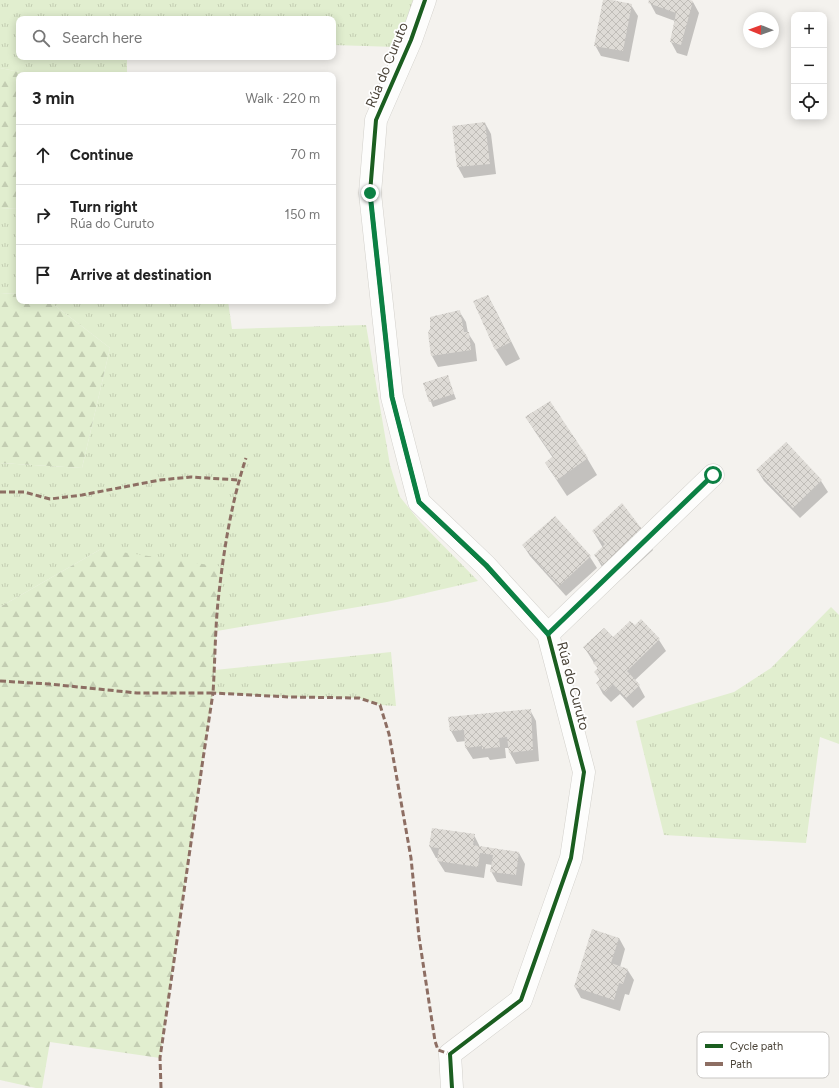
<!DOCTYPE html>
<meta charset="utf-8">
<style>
:root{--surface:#fff;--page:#f2f2f2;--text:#222;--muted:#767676;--line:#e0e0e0}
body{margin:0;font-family:Figtree,sans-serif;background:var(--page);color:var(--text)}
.controls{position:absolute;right:12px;top:12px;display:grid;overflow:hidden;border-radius:8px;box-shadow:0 2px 10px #0003}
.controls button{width:36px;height:36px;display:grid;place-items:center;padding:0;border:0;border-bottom:1px solid var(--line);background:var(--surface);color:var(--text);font:20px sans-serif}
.compass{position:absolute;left:743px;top:12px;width:36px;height:36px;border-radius:50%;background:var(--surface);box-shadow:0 2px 10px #0003;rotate:271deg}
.stop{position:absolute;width:12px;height:12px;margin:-9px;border:3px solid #0b8043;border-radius:50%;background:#fff}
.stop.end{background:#0b8043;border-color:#fff;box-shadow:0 1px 4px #0008}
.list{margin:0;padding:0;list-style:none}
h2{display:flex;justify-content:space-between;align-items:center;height:52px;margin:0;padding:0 16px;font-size:17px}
h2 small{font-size:13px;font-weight:400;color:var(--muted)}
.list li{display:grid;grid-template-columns:26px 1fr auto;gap:12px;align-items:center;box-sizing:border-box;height:60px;padding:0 16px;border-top:1px solid var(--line)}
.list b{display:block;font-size:15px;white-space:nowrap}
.list p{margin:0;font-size:13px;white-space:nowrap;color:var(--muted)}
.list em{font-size:13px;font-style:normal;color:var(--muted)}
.icon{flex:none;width:22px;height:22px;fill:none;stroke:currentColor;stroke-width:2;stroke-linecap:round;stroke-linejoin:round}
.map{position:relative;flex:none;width:839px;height:1088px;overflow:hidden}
.search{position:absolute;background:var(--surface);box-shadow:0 2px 10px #0003;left:16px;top:16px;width:320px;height:44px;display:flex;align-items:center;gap:10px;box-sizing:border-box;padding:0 14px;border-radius:8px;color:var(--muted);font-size:15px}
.panel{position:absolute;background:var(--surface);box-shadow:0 2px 10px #0003;left:16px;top:72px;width:320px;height:232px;border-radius:8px}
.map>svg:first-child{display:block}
</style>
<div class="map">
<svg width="839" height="1088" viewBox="0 0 839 1088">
<defs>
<pattern id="grass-tufts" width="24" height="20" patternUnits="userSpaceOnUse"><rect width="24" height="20" fill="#e1eecf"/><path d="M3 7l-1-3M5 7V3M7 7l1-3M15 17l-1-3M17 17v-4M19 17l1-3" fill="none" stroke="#c3cdb2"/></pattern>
<pattern id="forest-firs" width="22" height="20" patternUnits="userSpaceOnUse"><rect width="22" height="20" fill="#e1eecf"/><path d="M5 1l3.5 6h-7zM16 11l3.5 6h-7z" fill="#c3cdb2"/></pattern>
<pattern id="building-cross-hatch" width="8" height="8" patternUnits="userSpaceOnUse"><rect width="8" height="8" fill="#dedbd6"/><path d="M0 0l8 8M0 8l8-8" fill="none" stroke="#c0bdb8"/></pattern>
</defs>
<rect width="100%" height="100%" fill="#f4f2ee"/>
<!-- grass -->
<g fill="url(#grass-tufts)">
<polygon points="0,0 414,0 396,47 333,45 333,19 19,19 19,57 127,57 127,75 35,75 0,68"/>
<polygon points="19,208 19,294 0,293 0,209"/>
<polygon points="49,301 228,301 232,329 366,325 390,465 400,497 421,523 478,581 387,602 217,631 218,602 101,549 0,607 0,463 82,468 110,348"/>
<polygon points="831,607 839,615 839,744 820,737 806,843 664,835 636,721 734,692 771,668"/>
<polygon points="391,652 396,706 380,705 359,698 290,697 213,693 215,670"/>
</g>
<!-- forest -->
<g fill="url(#forest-firs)">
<polygon points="0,68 35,75 19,75 19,208 0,209"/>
<polygon points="0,293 19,294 19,301 49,301 110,348 82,468 0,463"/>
<polygon points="101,549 223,567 218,602 213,693 203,759 160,1058 50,1042 42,1088 36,1088 0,1080 0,607"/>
</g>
<!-- shadow -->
<g fill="#0003">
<polygon points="604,0 631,5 638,16 629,62 601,56 595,45"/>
<polygon points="650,0 687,0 693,2 699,13 687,56 677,53 671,42 675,21 656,14 650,3"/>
<polygon points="485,123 491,134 496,174 464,178 458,167 453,127"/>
<polygon points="488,296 497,313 520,359 506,366 496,350 475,302"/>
<polygon points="459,311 466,322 468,333 475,344 477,361 438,367 432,356"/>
<polygon points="447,376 456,399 433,407 424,384"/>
<polygon points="550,402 587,458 597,475 567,496 546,464 553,458 536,433 526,417"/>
<polygon points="786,444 821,481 828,492 800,518 764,481 757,470"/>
<polygon points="555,517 590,557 597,568 566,596 530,556 523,545"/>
<polygon points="593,531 644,533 653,550 616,584 605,572 595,555 603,548"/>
<polygon points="641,620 659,640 666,651 634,681 639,686 645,697 633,708 620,694 611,702 603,694 597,683 600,680 595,672 598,669 584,647 613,639 635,627"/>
<polygon points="530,710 536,721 539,761 516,764 510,753 509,748 505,748 506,758 490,760 488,757 473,759 466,748 466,741 457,742 451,731"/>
<polygon points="474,835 480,847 519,853 525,864 522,886 497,882 491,871 492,865 486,864 484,878 445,872 438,861 439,858 436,858 430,847"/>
<polygon points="619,938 625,949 620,967 627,969 634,980 629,995 625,994 620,1011 581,998 575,987"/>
</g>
<!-- building -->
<g fill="url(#building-cross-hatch)">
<polygon points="603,0 612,0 632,4 623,51 594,46"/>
<polygon points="649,0 690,0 693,1 681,45 670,42 676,13 648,3"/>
<polygon points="485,122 490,164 457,167 452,126"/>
<polygon points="488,295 511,342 495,350 473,301"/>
<polygon points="460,310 464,332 469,332 471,350 431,356 428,333 430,329 430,317"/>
<polygon points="448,375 454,394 429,402 423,383"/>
<polygon points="550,401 588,458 557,480 545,463 553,456 525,417"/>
<polygon points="786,442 822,480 793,508 756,470"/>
<polygon points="622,503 645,533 606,568 594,555 605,544 592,531"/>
<polygon points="555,516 591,556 559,586 522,545"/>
<polygon points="641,619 660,639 627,671 640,685 626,698 613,684 605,692 596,683 600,679 594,672 598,668 593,663 596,661 583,647 604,628 613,637 630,621 635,625"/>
<polygon points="531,709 533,750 509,753 507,737 499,738 500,747 482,749 482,746 465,748 464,730 450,731 448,717"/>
<polygon points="432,828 475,834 473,845 519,852 516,875 490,872 493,855 480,853 478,867 437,861 439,848 429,847"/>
<polygon points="592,929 619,938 611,963 628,969 623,984 619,983 614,1000 574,987"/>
</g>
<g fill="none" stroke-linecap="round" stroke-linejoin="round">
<defs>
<g id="minor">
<polyline points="425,0 411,40 376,120 370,193 392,397 419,502 485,565 548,634 584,772 571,858 521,1000 450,1054 452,1088"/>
<polyline points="548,634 713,475"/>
</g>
</defs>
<!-- minor casing -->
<use href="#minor" stroke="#d2d0cb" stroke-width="23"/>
<!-- minor -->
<use href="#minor" stroke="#fdfdfc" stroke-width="22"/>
<!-- quiet -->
<g stroke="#8d6e63" stroke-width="3" stroke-dasharray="6 3" stroke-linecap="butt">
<polyline points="0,492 24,492 50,499 82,495 160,480 191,477 239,480"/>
<path d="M 0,681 L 49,684 L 137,693 L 213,693 C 215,663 215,632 218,602 C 223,554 231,503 246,458"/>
<polyline points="161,1088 160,1058 203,759 213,693 290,697 359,698 380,705 389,734 411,858 419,937 435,1041 438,1050 450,1054"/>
</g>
<defs>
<polyline id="cycleway" points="425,0 411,40 376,120 370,193 392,397 419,502 485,565 548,634 584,772 571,858 521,1000 450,1054 452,1088"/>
</defs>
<!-- cycleway casing -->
<use href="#cycleway" stroke="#fff" stroke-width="6"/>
<!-- cycleway -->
<use href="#cycleway" stroke="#1b5e20" stroke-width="4"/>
</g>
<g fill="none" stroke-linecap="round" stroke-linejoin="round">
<!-- route -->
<polyline stroke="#0b8043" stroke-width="5" points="370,193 392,397 419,502 486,565 548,634 713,475"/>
</g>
<g text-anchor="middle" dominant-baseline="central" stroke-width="3.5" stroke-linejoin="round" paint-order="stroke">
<!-- street labels -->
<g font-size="14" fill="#4b4439" stroke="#fff">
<text transform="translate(387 65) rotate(-68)">Rúa do Curuto</text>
<text transform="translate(573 686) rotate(75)">Rúa do Curuto</text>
</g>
</g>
<!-- legend -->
<rect x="697" y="1032" width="132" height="46" rx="6" fill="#fff" stroke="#c9c7c4" stroke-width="1"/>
<rect x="705" y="1044" width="18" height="4" fill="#1b5e20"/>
<rect x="705" y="1062" width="18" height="4" fill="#8d6e63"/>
<g font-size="11" fill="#4b4439">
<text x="730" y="1050">Cycle path</text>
<text x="730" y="1068">Path</text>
</g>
</svg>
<div class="controls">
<button>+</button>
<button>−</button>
<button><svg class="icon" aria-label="locate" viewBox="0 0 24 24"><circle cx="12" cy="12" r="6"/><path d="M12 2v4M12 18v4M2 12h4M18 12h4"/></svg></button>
</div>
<svg class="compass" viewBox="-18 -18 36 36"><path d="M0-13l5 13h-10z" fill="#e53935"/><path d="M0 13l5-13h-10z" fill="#767676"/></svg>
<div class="stop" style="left:713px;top:475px"></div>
<div class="stop end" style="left:370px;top:193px"></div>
<div class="search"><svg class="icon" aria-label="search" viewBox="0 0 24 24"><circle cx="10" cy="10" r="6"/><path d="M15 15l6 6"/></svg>Search here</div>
<section class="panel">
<h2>3 min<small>Walk · 220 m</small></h2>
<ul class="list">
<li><svg class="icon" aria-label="ahead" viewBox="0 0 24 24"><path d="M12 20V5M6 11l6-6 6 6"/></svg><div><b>Continue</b></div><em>70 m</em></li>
<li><svg class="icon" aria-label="right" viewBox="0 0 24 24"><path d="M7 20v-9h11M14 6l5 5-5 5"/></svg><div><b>Turn right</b><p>Rúa do Curuto</p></div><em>150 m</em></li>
<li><svg class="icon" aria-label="arrive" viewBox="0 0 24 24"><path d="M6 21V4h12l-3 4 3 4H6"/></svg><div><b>Arrive at destination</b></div></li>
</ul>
</section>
</div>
